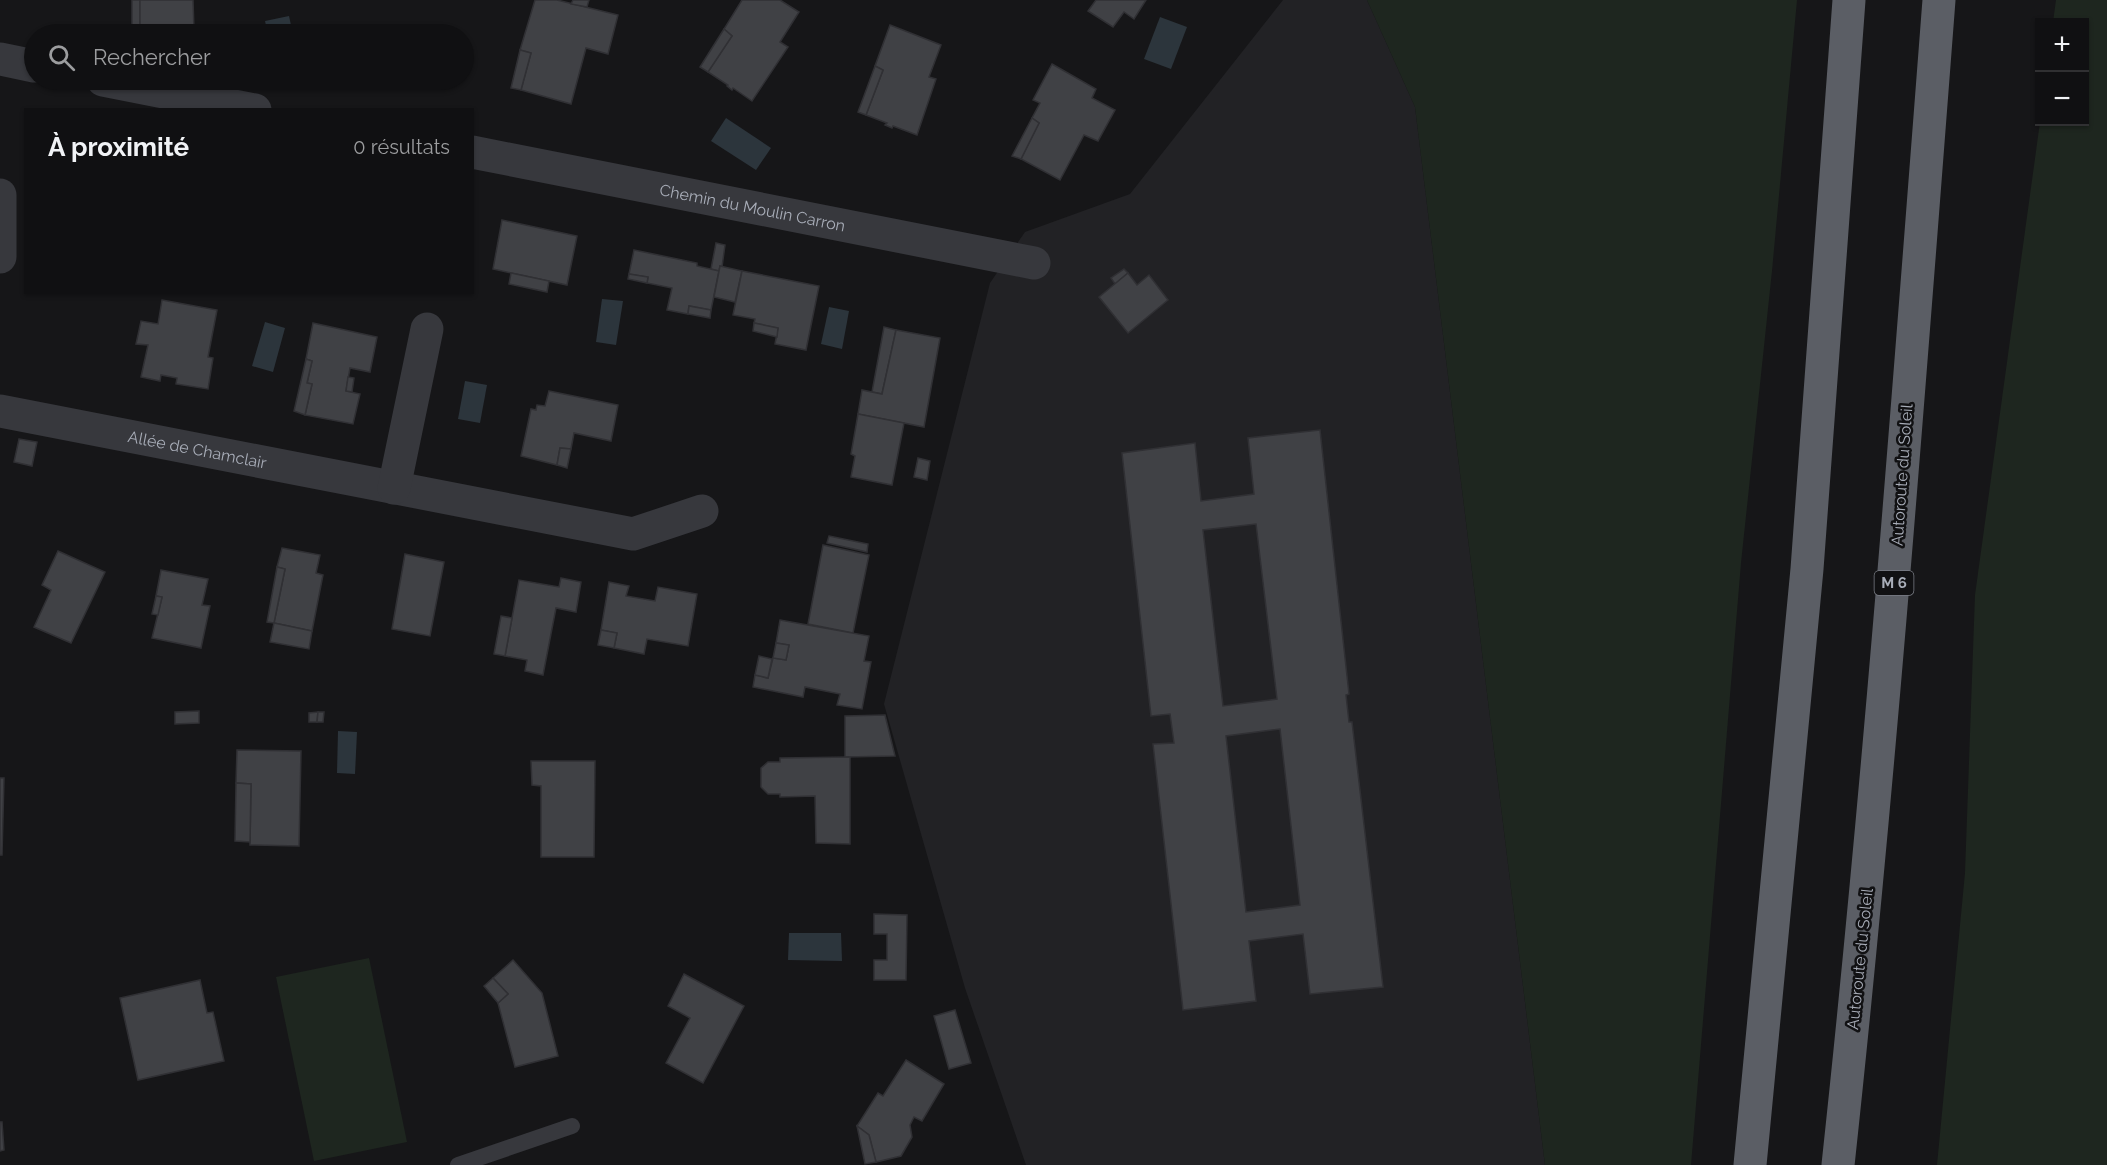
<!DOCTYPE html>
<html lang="fr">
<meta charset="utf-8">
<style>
:root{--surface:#101012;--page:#1e1e20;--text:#f1f3f6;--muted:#9c9d9f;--line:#303032}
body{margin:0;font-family:Raleway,sans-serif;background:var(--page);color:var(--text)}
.controls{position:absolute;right:18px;top:18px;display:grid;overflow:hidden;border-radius:0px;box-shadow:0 2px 4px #0004}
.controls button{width:54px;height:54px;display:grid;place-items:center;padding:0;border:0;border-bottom:2px solid var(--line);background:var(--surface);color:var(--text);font:30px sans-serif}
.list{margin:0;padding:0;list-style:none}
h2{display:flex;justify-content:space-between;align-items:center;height:78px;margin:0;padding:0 24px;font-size:26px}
h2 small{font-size:20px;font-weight:400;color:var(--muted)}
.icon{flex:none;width:33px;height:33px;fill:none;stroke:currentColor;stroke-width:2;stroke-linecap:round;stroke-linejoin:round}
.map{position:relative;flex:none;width:2107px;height:1165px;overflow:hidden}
.search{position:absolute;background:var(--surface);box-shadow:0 2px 4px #0004;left:24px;top:24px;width:450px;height:66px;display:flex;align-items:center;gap:15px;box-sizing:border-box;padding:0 21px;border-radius:33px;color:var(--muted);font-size:22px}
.panel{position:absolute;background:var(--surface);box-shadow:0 2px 4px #0004;left:24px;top:108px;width:450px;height:186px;border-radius:0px}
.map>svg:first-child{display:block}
</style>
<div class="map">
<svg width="2107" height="1165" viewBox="0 0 2107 1165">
<rect width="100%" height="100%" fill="#161618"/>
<!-- built -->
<polygon fill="#222225" points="1283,0 1367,0 1415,107 1545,1165 1026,1165 965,988 884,704 990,283 1025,232 1130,194"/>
<!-- green -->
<g fill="#1e261f">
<polygon points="1367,0 1797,0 1772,271 1741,563 1691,1165 1545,1165 1415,107"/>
<polygon points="2056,0 2107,0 2107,1165 1937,1165 1965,873 1975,595 2040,122 2084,122 2084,22 2053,22"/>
<polygon points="369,958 407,1142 314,1161 276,977"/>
</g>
<!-- water -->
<g fill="#2c353c">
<polygon points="289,16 293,34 268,34 265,21"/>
<polygon points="1160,17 1187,27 1171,69 1144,59"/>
<polygon points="726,118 771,148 756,170 711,141"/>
<polygon points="602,299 623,301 616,345 596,342"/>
<polygon points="829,307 849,311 842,349 821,344"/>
<polygon points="265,322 285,328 273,372 252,366"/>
<polygon points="465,381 487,385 480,423 458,419"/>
<polygon points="338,731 357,732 355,774 337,773"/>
<polygon points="789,933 841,933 842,961 788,960"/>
</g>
<!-- building -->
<g fill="#404145" stroke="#303034" stroke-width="1.5" fill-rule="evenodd">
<polygon points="132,0 140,0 140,31 132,30"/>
<polygon points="140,0 193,0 194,30 140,31"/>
<polygon points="535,0 557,0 618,15 608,54 586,48 571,104 521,90 531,53 520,50"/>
<polygon points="573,0 589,0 587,7 571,4"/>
<polygon points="742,0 780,0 799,12 780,42 788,47 752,101 733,88 732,90 727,86 728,85 708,72 732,36 724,29"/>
<polygon points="1096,0 1146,0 1134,19 1124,12 1113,27 1088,11"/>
<polygon points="890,25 941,45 929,77 936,79 917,135 893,126 892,128 885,125 887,123 866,115 883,70 875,66"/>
<polygon points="724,29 732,36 708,72 700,67"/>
<polygon points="520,50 531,53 521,90 511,88"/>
<polygon points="1052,64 1096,89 1092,98 1115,110 1098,141 1084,135 1060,180 1021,159 1039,123 1032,118 1040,103 1033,100"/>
<polygon points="875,66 883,70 866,115 858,112"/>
<polygon points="268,80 277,80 279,86 270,88"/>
<polygon points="1032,118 1039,123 1021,159 1012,156"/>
<polygon points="502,220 577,236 567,285 493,269"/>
<polygon points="716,243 725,245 722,267 720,266 719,271 711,269"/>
<polygon points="634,250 697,263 697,266 719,271 711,310 689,306 688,314 667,310 672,288 647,283 648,277 629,274"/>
<polygon points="720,266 742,271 735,302 714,297"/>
<polygon points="1124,269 1128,273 1115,284 1111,278"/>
<polygon points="742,271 819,286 806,350 775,344 778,328 754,323 755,319 733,315"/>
<polygon points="511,273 549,281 547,292 509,284"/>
<polygon points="1128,273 1137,285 1149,275 1168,300 1128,333 1099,297"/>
<polygon points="629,274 648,277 647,283 628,279"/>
<polygon points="162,300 217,310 208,357 213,358 208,389 176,384 177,378 161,375 160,381 141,377 148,345 136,344 141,321 158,324"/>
<polygon points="689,306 711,310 710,318 688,314"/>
<polygon points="313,323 377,337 370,372 350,368 346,391 360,394 353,424 305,415 312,384 307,383 312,361 306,359"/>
<polygon points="754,323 778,328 777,337 753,331"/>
<polygon points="884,327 896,330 882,394 872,392"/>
<polygon points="896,330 940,338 924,427 858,414 862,390 882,394"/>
<polygon points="306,359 312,361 307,383 312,384 305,415 294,411"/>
<polygon points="348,377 354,378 352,392 346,391"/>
<polygon points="549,391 618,405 611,441 574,433 571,449 560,448 557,465 521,456 531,409 536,410 537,405 545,406"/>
<polygon points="858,414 904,423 892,485 851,477 855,456 851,454"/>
<path d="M 1320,430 L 1349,694 L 1346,695 L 1349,722 L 1352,722 L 1383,987 L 1310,994 L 1303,934 L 1249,941 L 1256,1001 L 1183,1010 L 1153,744 L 1174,743 L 1170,714 L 1151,716 L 1122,453 L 1195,443 L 1201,501 L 1254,494 L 1248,438 ZM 1256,524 L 1277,699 L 1223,706 L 1203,530 ZM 1280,729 L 1300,905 L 1246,912 L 1226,736 Z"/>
<polygon points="19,439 37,442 32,466 14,462"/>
<polygon points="560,448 571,449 567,468 557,465"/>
<polygon points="918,458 930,461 927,480 914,477"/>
<polygon points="829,536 868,544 867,552 827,543"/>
<polygon points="823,545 869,555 853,633 808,624"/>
<polygon points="282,548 320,555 316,573 323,575 312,631 274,623 285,569 277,567"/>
<polygon points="58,551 105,572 71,643 34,627 51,590 42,585"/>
<polygon points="405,554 444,562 430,636 392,629"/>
<polygon points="277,567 285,569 274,623 267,622"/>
<polygon points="161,570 208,579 202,605 210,606 201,648 152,638 162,597 156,596"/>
<polygon points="561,578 581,582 576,612 556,608 543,675 525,671 527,660 505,656 519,580 559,587"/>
<polygon points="609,582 629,586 626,596 655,601 658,587 697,594 688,646 647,639 644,654 614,648 617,633 601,630"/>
<polygon points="156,596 162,597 158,615 152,614"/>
<polygon points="501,616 512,618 505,656 494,654"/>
<polygon points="780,620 869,636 864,661 871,662 862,709 837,705 840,694 805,687 803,697 753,687 755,675 768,678 773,658 786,660 789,645 776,643"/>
<polygon points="274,623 312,631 309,649 270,642"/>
<polygon points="601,630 617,633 614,648 598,645"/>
<polygon points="776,643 789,645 786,660 773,658"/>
<polygon points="759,656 772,659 768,678 755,675"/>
<polygon points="199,711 199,723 175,724 175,712"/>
<polygon points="318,712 317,722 309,722 309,713"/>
<polygon points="318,712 324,712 323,722 317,722"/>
<polygon points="885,715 895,756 845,757 845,716"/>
<polygon points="237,750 301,751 299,846 250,845 251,784 236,783"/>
<polygon points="850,757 850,844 816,843 815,796 780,797 780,794 768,794 761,787 761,768 768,762 780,762 780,758"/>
<polygon points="531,761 595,761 594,857 541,857 541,786 532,785"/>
<polygon points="0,778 4,778 2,855 0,855"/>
<polygon points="236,783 251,784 250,842 235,841"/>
<polygon points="874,914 907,915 906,980 874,980 874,960 887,960 887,934 874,934"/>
<polygon points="513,960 542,993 558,1056 515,1067 498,1003 508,994 493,978"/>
<polygon points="684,974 744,1006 703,1083 666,1063 690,1018 668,1006"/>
<polygon points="493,978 508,994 498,1003 484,986"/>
<polygon points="200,980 207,1013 213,1012 224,1061 138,1080 120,998"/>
<polygon points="955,1010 971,1063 949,1069 934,1016"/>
<polygon points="906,1060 944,1084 922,1121 914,1117 910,1125 912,1137 901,1156 876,1162 869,1135 857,1126 878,1093 883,1096"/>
<polygon points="0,1122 2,1122 4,1150 0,1151"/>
<polygon points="857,1126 869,1135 876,1162 865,1164"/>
</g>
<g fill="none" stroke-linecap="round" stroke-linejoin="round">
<!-- service -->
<polyline stroke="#37383d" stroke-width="16" points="458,1165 572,1126"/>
<!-- minor -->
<g stroke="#37383d" stroke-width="33">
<polyline points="0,59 34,66"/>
<polyline points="103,80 255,110"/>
<path id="s1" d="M 472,152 L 1034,263"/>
<path id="s2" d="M 0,411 L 633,534 L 702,511"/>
<polyline points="394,488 427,329"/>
</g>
<!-- tertiary -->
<polyline stroke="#37383d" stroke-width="33" points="0,195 0,257"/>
<!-- trunk -->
<g stroke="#5b5e65" stroke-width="33">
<polyline points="1750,1165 1807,569 1849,0"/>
<path d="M 1838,1165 C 1880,777 1909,389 1939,0"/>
</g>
</g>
<g text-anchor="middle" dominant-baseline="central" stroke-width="5" stroke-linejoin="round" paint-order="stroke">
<!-- shield labels -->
<rect fill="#111113" stroke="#7b7e86" stroke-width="1.5" x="1874.5" y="571" width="39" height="24" rx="4.5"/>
<g font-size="15" font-weight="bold" fill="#a8adb8">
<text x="1894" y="583">M 6</text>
</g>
<!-- street labels -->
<g font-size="16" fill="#a8adb8" stroke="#111113">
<text stroke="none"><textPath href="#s1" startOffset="286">Chemin du Moulin Carron</textPath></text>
<text stroke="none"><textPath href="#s2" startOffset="201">Allée de Chamclair</textPath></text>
<text transform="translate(1902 475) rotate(-86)">Autoroute du Soleil</text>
<text transform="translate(1860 959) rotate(-84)">Autoroute du Soleil</text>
</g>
</g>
</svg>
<div class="controls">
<button>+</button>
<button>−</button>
</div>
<div class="search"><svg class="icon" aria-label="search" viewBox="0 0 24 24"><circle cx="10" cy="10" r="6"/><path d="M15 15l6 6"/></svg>Rechercher</div>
<section class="panel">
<h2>À proximité<small>0 résultats</small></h2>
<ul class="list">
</ul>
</section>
</div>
